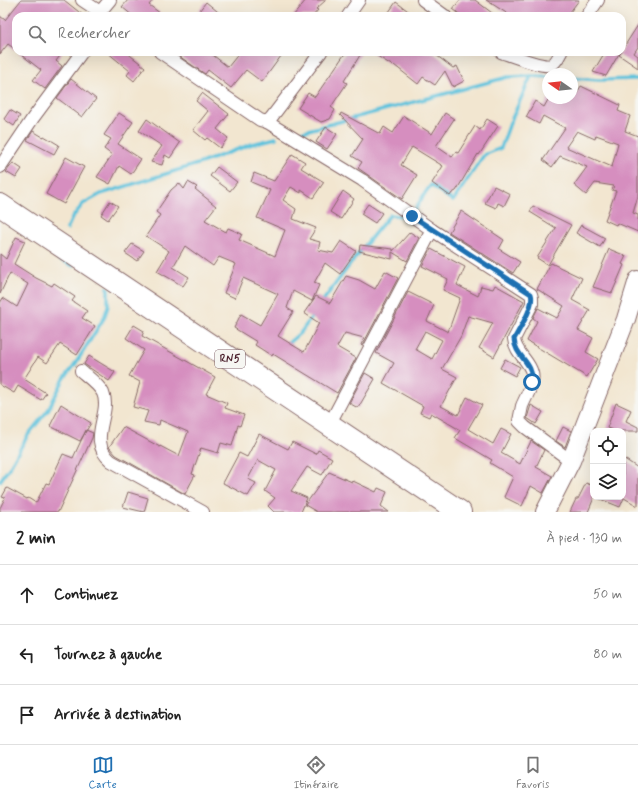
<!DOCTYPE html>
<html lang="fr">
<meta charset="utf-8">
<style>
:root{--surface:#fff;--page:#f6f6f6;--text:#222;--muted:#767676;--line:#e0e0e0;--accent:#1f6fb2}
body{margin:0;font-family:Mynerve,sans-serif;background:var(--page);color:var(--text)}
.controls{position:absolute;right:12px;bottom:12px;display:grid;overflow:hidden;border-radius:8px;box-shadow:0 4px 16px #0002}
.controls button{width:36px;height:36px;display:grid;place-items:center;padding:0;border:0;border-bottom:1px solid var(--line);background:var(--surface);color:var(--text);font:20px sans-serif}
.compass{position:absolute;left:542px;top:68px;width:36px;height:36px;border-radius:50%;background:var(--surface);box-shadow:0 4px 16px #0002;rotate:284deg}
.stop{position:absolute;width:12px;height:12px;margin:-9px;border:3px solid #1f6fb2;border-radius:50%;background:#fff}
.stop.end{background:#1f6fb2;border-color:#fff;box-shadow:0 1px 4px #0008}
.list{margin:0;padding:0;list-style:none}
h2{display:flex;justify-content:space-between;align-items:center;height:52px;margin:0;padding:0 16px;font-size:17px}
h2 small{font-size:13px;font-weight:400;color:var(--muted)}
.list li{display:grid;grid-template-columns:26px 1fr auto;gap:12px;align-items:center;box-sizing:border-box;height:60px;padding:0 16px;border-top:1px solid var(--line)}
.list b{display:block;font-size:15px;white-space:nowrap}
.list em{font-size:13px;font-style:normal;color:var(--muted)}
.icon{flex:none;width:22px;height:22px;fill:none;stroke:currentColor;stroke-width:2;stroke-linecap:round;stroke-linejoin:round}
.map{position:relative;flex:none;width:638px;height:512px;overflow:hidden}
.search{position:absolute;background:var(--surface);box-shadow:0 4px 16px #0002;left:12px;right:12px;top:12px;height:44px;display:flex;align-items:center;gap:10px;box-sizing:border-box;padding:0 14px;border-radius:12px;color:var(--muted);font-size:15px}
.sheet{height:232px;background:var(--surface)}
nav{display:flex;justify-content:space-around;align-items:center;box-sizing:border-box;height:56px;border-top:1px solid var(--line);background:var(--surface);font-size:11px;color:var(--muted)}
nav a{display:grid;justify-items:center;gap:2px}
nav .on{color:var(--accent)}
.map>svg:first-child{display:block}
</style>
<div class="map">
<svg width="638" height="512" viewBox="0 0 638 512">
<rect width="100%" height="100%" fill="#f6f6f2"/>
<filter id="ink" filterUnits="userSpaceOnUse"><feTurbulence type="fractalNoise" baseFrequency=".025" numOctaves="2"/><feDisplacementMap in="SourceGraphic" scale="8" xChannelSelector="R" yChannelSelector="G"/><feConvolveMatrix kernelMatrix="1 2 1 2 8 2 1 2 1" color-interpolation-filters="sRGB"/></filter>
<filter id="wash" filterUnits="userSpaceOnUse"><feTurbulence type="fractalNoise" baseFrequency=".012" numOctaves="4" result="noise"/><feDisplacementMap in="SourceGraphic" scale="16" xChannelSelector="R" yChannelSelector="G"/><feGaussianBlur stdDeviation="0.9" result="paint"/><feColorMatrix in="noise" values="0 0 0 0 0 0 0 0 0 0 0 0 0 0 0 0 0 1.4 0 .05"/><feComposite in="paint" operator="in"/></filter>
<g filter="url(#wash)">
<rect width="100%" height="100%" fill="#f2e6d0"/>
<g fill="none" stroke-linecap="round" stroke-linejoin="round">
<!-- stream -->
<g stroke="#5fc3dd" stroke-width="3.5">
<polyline points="572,78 599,80 638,79"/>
<polyline points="293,134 508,77 531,76 548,77"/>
<polyline points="413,213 425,193 431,185 453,201 484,155 501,148 510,123 531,76"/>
<polyline points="67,229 72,218 83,204 101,194 201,163 252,144 276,138"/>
<polyline points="56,254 59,259 73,266"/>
<path d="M 322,302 C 344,272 366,243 390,215 L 405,216"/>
<polyline points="286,345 301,332 314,314"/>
<polyline points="0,481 9,468 28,435 48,410 64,379 74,366 104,318 108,306 108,289 107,288"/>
</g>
</g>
<g id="blocks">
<!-- building -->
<g fill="#d68ebf" fill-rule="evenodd">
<polygon points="21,0 64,0 84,16 16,16 16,50 8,44 0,54 0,16 5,20"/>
<polygon points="128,0 153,0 149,5 164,16 133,16 122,7"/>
<polygon points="306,0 326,0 316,9 318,10 313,16 293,16"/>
<polygon points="460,0 475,0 496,16 462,16 453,9"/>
<polygon points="486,0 579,0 567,16 511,16"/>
<polygon points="206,2 223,16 205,16 199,11"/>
<polygon points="396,2 415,16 386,16"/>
<polygon points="638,25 638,47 634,53 638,56 638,68 619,55 622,52 622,50"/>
<polygon points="18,52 63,52 56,61 62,66 45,89 33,80 41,70"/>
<polygon points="107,52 126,52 145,67 134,81 127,75 130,71"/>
<polygon points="173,52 209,52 228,67 240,52 284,52 262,82 246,70 231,88 208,70 205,74"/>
<polygon points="346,52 362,52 344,81 347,83 331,107 335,110 330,119 321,122 298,108 308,93 315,97"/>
<polygon points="371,52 432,52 453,68 457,66 464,81 453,87 445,71 435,85 423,77 418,84 394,65 393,66"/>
<polygon points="605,52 620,52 606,76 593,72"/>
<polygon points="71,79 96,99 82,117 57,98"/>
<path d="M 581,86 L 620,105 L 618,111 L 630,116 L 625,131 L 638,136 L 638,196 L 633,213 L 638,215 L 638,232 L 617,223 L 616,225 L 605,220 L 616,191 L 612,190 L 614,186 L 595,183 L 586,195 L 574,185 L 587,167 L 560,156 L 552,167 L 543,160 L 565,128 L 543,116 L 539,124 L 526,117 L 535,101 L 544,107 L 549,98 L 574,98 ZM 577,131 L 595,139 L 596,135 L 618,143 L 612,167 L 566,147 Z"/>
<polygon points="202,93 229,114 217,129 228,138 220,148 207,138 205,140 193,130 208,111 196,101"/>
<polygon points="10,110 20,116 14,126 4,119"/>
<polygon points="119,113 133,122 118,144 141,159 131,174 119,166 110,184 97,177 112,155 104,149 111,139 104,135"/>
<polygon points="341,113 380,134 384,127 393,133 404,116 432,134 445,113 454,119 436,146 452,157 456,152 458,153 475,126 480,130 487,119 498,126 479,155 478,154 456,191 452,193 450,196 432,183 443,166 412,147 401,165 417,175 402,199 358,168 362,162 352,156 363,139 340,115"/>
<polygon points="147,119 180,143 170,158 165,155 162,165 151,162 162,146 139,131"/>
<polygon points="326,127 337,134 327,149 316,142"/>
<polygon points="33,131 43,137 44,136 59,145 54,154 27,140"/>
<polygon points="292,154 305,162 301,168 324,182 313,198 301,190 301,193 291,187 283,200 296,209 293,219 316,228 309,239 320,242 318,250 333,253 341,241 356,251 340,274 325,263 314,283 319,285 312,301 293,291 287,308 293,312 278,336 304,352 319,323 304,313 316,296 330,303 346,276 359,280 375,289 385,271 398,278 362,346 361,345 364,338 345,333 337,347 356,358 337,393 273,354 272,356 255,345 257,342 234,328 241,314 260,325 278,294 243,278 235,298 224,293 236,264 219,257 213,266 185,246 173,267 189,277 183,286 157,271 169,251 146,236 160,215 156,212 171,190 179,183 184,189 188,182 197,187 195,189 216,206 205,220 226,232 228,228 242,234 239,240 275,256 285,230 257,218 270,190 251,182 254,173 274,181"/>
<polygon points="66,157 84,167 64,204 46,194"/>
<polygon points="13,163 22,169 16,178 6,172"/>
<polygon points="217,167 237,182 230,191 210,176"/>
<polygon points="494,186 510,194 504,206 498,203 496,208 485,203"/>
<polygon points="343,191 354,199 341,219 330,212"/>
<polygon points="110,201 118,206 108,220 101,215"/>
<polygon points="368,204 382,213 375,223 361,214"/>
<polygon points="533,206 571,225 548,265 537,258 556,228 530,212"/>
<polygon points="461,211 504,240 499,249 520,262 513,273 449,232"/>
<polygon points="581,225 605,238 600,247 576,233"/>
<polygon points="410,232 419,238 407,261 392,252 392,259 359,251 360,245 393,249 393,251"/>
<polygon points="16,237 25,241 14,264 36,278 52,286 54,283 75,297 72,301 87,311 82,318 95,326 77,355 60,344 47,363 38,357 24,379 46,393 41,400 18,386 14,393 0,385 0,303 3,298 17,307 28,284 10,273 0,294 0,254 6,259"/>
<polygon points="132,244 144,251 137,261 125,253"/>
<path d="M 431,249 L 465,267 L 457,285 L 478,296 L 481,286 L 493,289 L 495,285 L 524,301 L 494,357 L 479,348 L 493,323 L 468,316 L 461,336 L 442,369 L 457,377 L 441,406 L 458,415 L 467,397 L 482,405 L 468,429 L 493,444 L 501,429 L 511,434 L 501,453 L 520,464 L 531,441 L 544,450 L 536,467 L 552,476 L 543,493 L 531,486 L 522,506 L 504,497 L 513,477 L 490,463 L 492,460 L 455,438 L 460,430 L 431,413 L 429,417 L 420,413 L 423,406 L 383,383 L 394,363 L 376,353 L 408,292 L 434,305 L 427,321 L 448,332 L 460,298 L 443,290 L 448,279 L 422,266 ZM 425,331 L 442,340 L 432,359 L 415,349 Z"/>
<polygon points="609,249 626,256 622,264 624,265 612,293 593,287"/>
<polygon points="551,263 582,278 572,300 590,310 578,330 593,338 586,352 598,359 587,377 527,341 537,321 533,318 538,308 557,318 564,306 537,289"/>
<polygon points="134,325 144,331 142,336 215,377 206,394 227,403 225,408 244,415 240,426 238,425 232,446 221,443 218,453 201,448 192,474 195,475 185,494 116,455 109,447 123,427 160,447 160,446 179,456 188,432 160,420 159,425 144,422 148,411 133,407 140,382 129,376 144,350 126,338"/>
<polygon points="89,356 115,372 109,381 84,364"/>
<polygon points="505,359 520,367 515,376 500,368"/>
<polygon points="365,373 375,379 358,408 349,403"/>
<polygon points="616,403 631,410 626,421 638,427 638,431 615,431 607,428"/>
<polygon points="61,404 91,423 80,441 50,426"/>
<polygon points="531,405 543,412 536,424 527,418"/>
<polygon points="563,427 571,431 565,447 556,441"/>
<polygon points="86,430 93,433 92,438 58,512 0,512 0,508 5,498 2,497 7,488 27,499 28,498 36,503 46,483 49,484 63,454 73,458"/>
<polygon points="259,434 288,449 292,442 316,454 318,450 332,458 322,475 307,467 291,491 307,498 301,512 274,512 268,506 275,498 265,491 276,470 258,460 248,479 256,483 248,496 223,483 239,453 247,457"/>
<polygon points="623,458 638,468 638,506 624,498 620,507 595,497 623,497"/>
<polygon points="329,472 352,482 353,481 376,492 378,488 387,492 381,506 389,512 317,512 305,505"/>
<polygon points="586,483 593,486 593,500 588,512 570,512 576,499 578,499"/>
<polygon points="128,492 148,498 144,512 123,507"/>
</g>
</g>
</g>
<g filter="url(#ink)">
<use href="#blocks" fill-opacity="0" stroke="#856565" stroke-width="1"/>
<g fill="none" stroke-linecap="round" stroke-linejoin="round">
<defs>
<g id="street">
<polyline points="82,0 100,12 110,0"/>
<polyline points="423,0 445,16"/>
<polyline points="348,16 359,0"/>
<polyline points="587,16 598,0"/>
<polyline points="160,52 260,120 267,122 271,118 321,52"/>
<path d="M 501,52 C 510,55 543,68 551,65 C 556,63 559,56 561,52"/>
<path d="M 267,122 L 362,180 L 432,230 L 531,294 L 532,298 L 532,304 L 514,339 C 515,353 529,360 532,373 C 535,383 526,396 522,406 C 521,411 520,416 519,421 L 525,427 L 571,461"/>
<polyline points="0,167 33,118 82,52"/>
<path d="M 81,371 C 88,377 99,385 103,393 C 112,414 86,440 111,461 L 203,512"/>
<polyline points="329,425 432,230"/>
</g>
<polyline id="secondary" points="545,512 571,461 626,319 638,280"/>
<polyline id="highway" points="0,205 460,512"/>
</defs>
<!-- street casing -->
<use href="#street" stroke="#856565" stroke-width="14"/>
<!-- secondary casing -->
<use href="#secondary" stroke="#856565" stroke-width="20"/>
<!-- highway casing -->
<use href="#highway" stroke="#856565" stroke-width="24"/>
<!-- street -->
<use href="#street" stroke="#fff" stroke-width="12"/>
<!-- secondary -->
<use href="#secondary" stroke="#fff" stroke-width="18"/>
<!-- highway -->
<use href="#highway" stroke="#fff" stroke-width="22"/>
</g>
</g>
<g fill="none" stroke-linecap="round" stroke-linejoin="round" filter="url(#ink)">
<!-- route -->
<path stroke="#1f6fb2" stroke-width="5" d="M 412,216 L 531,294 C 535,305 520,328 514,339 C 515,357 534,362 532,382"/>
</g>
<g text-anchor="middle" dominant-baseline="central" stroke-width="4" stroke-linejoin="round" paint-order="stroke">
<!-- shield labels -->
<rect fill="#f6f6f2" stroke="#7e6067" stroke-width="1" x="215" y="350" width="30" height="18" rx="3"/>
<g font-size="11" font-weight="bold" fill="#4a1f2b">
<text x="230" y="359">RN5</text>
</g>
</g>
</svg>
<div class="controls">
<button><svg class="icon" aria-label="locate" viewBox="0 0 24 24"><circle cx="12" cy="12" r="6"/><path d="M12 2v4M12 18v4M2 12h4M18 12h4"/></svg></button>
<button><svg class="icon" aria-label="layers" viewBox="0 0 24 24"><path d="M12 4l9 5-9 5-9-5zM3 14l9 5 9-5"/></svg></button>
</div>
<svg class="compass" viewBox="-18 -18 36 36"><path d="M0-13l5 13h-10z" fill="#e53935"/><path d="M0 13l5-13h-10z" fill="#767676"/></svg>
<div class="stop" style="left:532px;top:382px"></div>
<div class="stop end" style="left:412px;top:216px"></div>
<div class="search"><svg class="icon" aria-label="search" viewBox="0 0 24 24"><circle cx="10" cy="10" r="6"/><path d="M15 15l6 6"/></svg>Rechercher</div>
</div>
<section class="sheet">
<h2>2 min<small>À pied · 130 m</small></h2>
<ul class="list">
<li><svg class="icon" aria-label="ahead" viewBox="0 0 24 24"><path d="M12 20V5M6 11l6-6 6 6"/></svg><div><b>Continuez</b></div><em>50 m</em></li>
<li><svg class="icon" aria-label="left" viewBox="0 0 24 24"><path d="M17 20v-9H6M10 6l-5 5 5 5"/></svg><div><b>Tournez à gauche</b></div><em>80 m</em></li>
<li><svg class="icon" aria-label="arrive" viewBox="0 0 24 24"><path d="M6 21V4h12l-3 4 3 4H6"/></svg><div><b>Arrivée à destination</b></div></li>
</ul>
</section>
<nav>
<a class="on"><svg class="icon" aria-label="map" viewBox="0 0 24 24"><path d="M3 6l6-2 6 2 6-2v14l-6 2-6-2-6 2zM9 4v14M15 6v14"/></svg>Carte</a>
<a><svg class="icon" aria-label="directions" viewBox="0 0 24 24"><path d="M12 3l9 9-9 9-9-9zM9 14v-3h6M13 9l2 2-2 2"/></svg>Itinéraire</a>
<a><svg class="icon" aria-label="saved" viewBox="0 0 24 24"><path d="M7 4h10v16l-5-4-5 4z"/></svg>Favoris</a>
</nav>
